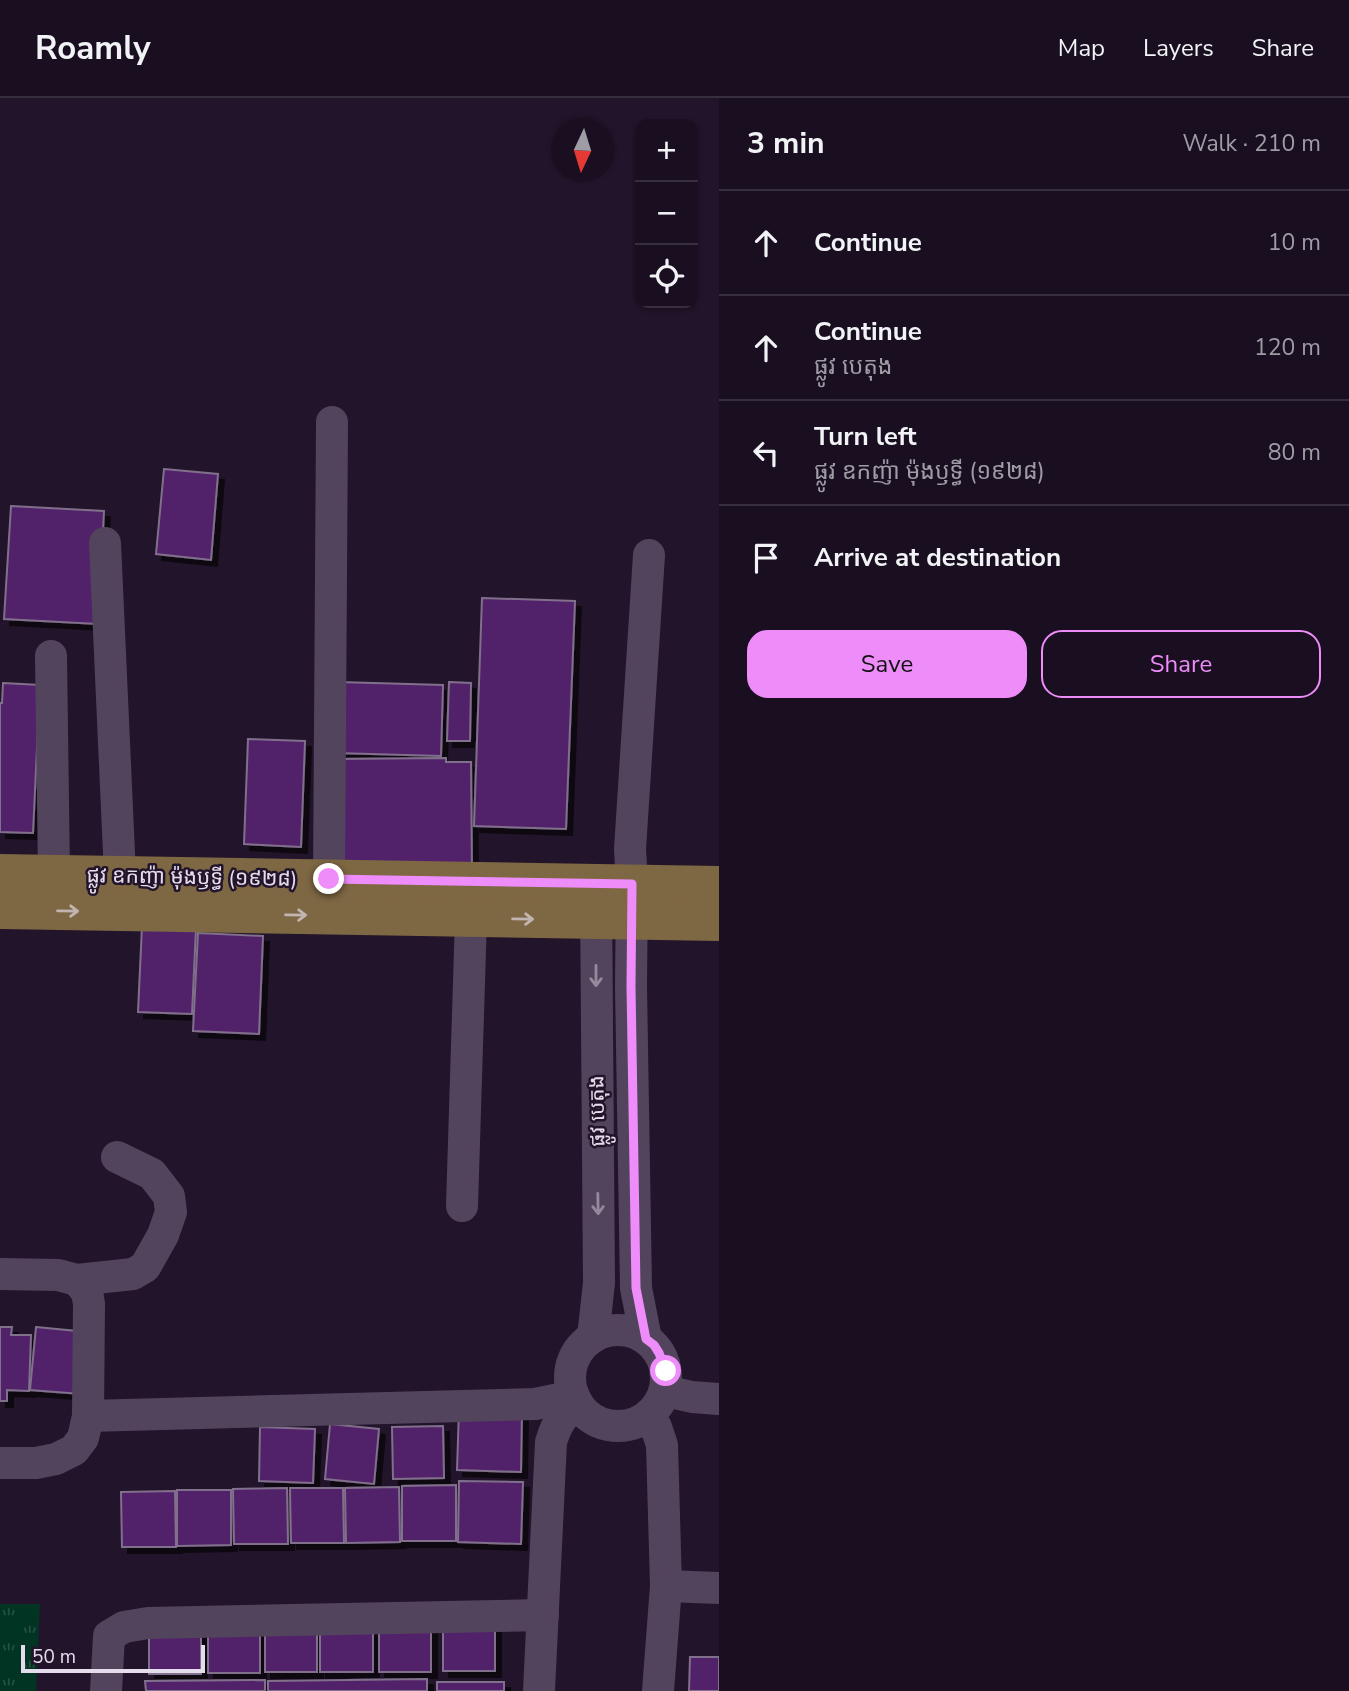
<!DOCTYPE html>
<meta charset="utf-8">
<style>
:root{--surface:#1a0f20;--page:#231829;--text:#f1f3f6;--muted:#9f9ca5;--line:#382f3e;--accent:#ee8cf9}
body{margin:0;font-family:"Nunito Sans","Noto Sans Khmer",sans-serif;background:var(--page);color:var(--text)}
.controls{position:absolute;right:21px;top:21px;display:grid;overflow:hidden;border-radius:14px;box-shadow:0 2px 5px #0004}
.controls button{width:63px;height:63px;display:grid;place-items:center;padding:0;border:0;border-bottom:2px solid var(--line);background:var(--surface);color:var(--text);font:35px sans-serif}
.compass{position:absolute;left:551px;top:21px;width:63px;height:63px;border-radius:50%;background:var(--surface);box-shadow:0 2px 5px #0004;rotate:184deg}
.scale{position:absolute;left:21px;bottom:18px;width:184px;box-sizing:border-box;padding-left:7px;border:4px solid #e6ddec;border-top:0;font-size:19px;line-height:24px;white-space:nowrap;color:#e6ddec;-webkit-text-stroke:5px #22142a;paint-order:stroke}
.stop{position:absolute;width:21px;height:21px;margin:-16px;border:5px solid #ee8cf9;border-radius:50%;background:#fff}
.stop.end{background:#ee8cf9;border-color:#fff;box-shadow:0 2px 7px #0008}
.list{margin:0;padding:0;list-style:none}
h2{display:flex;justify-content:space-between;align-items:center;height:91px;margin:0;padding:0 28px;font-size:30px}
h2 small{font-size:23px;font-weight:400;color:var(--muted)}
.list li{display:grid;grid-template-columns:46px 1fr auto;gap:21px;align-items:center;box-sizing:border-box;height:105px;padding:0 28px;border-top:2px solid var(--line)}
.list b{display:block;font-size:26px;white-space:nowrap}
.list p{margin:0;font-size:23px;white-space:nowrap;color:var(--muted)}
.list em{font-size:23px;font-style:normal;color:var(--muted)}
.actions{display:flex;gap:14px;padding:21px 28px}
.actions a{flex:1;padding:16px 0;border:2px solid var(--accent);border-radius:21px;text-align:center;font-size:24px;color:var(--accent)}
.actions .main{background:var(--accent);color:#111}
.icon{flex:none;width:38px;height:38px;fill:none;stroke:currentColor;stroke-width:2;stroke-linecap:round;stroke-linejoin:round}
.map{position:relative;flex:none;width:719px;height:1593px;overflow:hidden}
header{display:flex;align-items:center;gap:42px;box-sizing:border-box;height:98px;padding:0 35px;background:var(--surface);border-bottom:2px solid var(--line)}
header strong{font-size:33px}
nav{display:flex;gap:38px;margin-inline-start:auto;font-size:24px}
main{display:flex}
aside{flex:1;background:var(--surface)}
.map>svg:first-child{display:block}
</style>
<header>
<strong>Roamly</strong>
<nav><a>Map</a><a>Layers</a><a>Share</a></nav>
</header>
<main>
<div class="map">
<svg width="719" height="1593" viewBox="0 0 719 1593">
<defs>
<pattern id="grass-tufts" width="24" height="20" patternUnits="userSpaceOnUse" patternTransform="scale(1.75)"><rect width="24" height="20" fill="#013422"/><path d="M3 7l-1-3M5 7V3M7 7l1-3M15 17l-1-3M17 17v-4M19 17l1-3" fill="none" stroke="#265142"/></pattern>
<filter id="shadow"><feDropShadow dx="6" dy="6" stdDeviation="0" flood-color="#0009"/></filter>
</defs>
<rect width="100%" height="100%" fill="#22142a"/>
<!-- grass -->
<polygon fill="url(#grass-tufts)" points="0,1506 40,1506 36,1593 0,1593"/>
<!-- building -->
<g fill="#51206a" stroke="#806f8b" stroke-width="2" filter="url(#shadow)">
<polygon points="164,371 218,376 211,462 156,456"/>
<polygon points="11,408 104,413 98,526 4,521"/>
<polygon points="482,500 575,503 566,731 474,728"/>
<polygon points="338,584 443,587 441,658 336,655"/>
<polygon points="449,584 471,585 470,643 447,643"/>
<polygon points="3,585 40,587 33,735 0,734 0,605 2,605"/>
<polygon points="248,641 305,643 301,749 244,746"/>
<polygon points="446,660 446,664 471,664 472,776 337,769 337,661"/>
<polygon points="142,828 196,830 192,916 138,914"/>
<polygon points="198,835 263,838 259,936 193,933"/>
<polygon points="0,1229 12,1229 11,1237 31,1237 29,1293 7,1292 7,1303 0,1303"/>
<polygon points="36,1229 87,1234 81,1296 30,1292"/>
<polygon points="459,1311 522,1312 521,1374 457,1372"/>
<polygon points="330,1326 379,1331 374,1386 325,1381"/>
<polygon points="443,1328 444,1380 393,1381 392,1329"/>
<polygon points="260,1329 315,1331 313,1385 259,1383"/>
<polygon points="459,1383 523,1384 521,1446 458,1444"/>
<polygon points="456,1387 456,1443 402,1443 402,1388"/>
<polygon points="399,1389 400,1444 346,1445 345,1390"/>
<polygon points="287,1390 288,1446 234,1446 233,1391"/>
<polygon points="290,1390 343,1390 344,1445 291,1445"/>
<polygon points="177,1392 231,1392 231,1447 177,1448"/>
<polygon points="175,1393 176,1449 122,1449 121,1394"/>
<rect x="320" y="1528" width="53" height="46"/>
<rect x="379" y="1528" width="52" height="46"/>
<rect x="443" y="1528" width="52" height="45"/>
<rect x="208" y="1529" width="52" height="46"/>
<rect x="265" y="1529" width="52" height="45"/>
<rect x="149" y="1531" width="52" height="45"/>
<polygon points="690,1559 719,1559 719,1593 689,1593"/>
<polygon points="427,1581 427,1593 268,1593 268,1583"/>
<polygon points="265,1582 265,1593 146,1593 145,1583"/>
<rect x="437" y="1584" width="67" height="9"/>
</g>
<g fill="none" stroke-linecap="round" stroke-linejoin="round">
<!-- minor -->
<g stroke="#53445d" stroke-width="32">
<polyline points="105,445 120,777"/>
<polyline points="51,558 54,776"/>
<polyline points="329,781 332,324"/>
<polyline points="462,1108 471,820"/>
<polyline points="0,1176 58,1177 77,1182 133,1176 145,1169 163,1137 171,1114 169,1098 152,1076 117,1059"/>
<circle cx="618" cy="1280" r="48"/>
<polyline points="593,1239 599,1185 596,797"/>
<polyline points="646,1241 636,1190 631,888 632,786 630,751 649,457"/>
<polyline points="665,1293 692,1299 719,1301"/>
<polyline points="651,1315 649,1320 656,1329 662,1347 666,1488 658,1593"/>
<polyline points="88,1318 535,1306 574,1298"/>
<polyline points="0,1365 36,1365 56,1361 74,1352 83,1340 88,1318 89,1206 87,1194 77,1182"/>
<polyline points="666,1488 719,1490"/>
<polyline points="106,1593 109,1538 124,1529 148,1525 543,1517"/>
<path d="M 539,1593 L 551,1344 C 557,1325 561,1318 578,1306"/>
</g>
<!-- major -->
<g stroke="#7e6743" stroke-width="38">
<polyline points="0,775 719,787"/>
<polyline points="0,812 719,824"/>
</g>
</g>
<!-- one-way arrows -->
<defs><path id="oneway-shaft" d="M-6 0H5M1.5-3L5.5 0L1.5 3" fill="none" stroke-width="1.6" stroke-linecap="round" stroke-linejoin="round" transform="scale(1.75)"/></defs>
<g stroke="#c2b4b1">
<use href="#oneway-shaft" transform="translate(68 813) rotate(1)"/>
<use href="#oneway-shaft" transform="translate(296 817) rotate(1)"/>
<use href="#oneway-shaft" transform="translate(523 821) rotate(1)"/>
</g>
<g stroke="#95899d">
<use href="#oneway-shaft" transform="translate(596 878) rotate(90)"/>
<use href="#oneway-shaft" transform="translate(598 1106) rotate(89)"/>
</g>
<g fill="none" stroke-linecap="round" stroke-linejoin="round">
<!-- route -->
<polyline stroke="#ee8cf9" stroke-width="9" points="329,781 632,786 631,888 636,1190 646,1241 654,1247 659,1255 666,1273"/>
</g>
<g text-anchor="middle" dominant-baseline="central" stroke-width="5" stroke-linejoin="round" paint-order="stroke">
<!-- street labels -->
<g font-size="21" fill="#e6ddec" stroke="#22142a">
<text transform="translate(192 779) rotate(1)">ផ្លូវ ឧកញ៉ា ម៉ុងឫទ្ធី (១៩២៨)</text>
<text transform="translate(597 1013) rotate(-91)">ផ្លូវ បេតុង</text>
</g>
</g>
</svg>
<div class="controls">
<button>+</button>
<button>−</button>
<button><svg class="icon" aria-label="locate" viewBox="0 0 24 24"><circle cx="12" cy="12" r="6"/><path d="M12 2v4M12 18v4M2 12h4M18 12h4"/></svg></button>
</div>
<svg class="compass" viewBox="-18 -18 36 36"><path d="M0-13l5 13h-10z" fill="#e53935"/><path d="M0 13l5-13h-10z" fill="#9f9ca5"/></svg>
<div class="scale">50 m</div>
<div class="stop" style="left:666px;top:1273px"></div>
<div class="stop end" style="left:329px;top:781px"></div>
</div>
<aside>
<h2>3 min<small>Walk · 210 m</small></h2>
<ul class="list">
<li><svg class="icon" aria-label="ahead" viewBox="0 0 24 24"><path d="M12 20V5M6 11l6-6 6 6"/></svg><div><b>Continue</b></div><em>10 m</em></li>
<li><svg class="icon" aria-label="ahead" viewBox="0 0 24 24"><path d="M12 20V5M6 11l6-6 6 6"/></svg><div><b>Continue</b><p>ផ្លូវ បេតុង</p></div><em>120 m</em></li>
<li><svg class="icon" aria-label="left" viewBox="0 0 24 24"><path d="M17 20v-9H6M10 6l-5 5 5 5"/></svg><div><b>Turn left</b><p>ផ្លូវ ឧកញ៉ា ម៉ុងឫទ្ធី (១៩២៨)</p></div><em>80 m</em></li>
<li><svg class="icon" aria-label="arrive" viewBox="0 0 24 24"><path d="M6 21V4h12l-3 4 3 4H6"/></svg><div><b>Arrive at destination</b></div></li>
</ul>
<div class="actions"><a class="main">Save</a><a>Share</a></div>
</aside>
</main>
